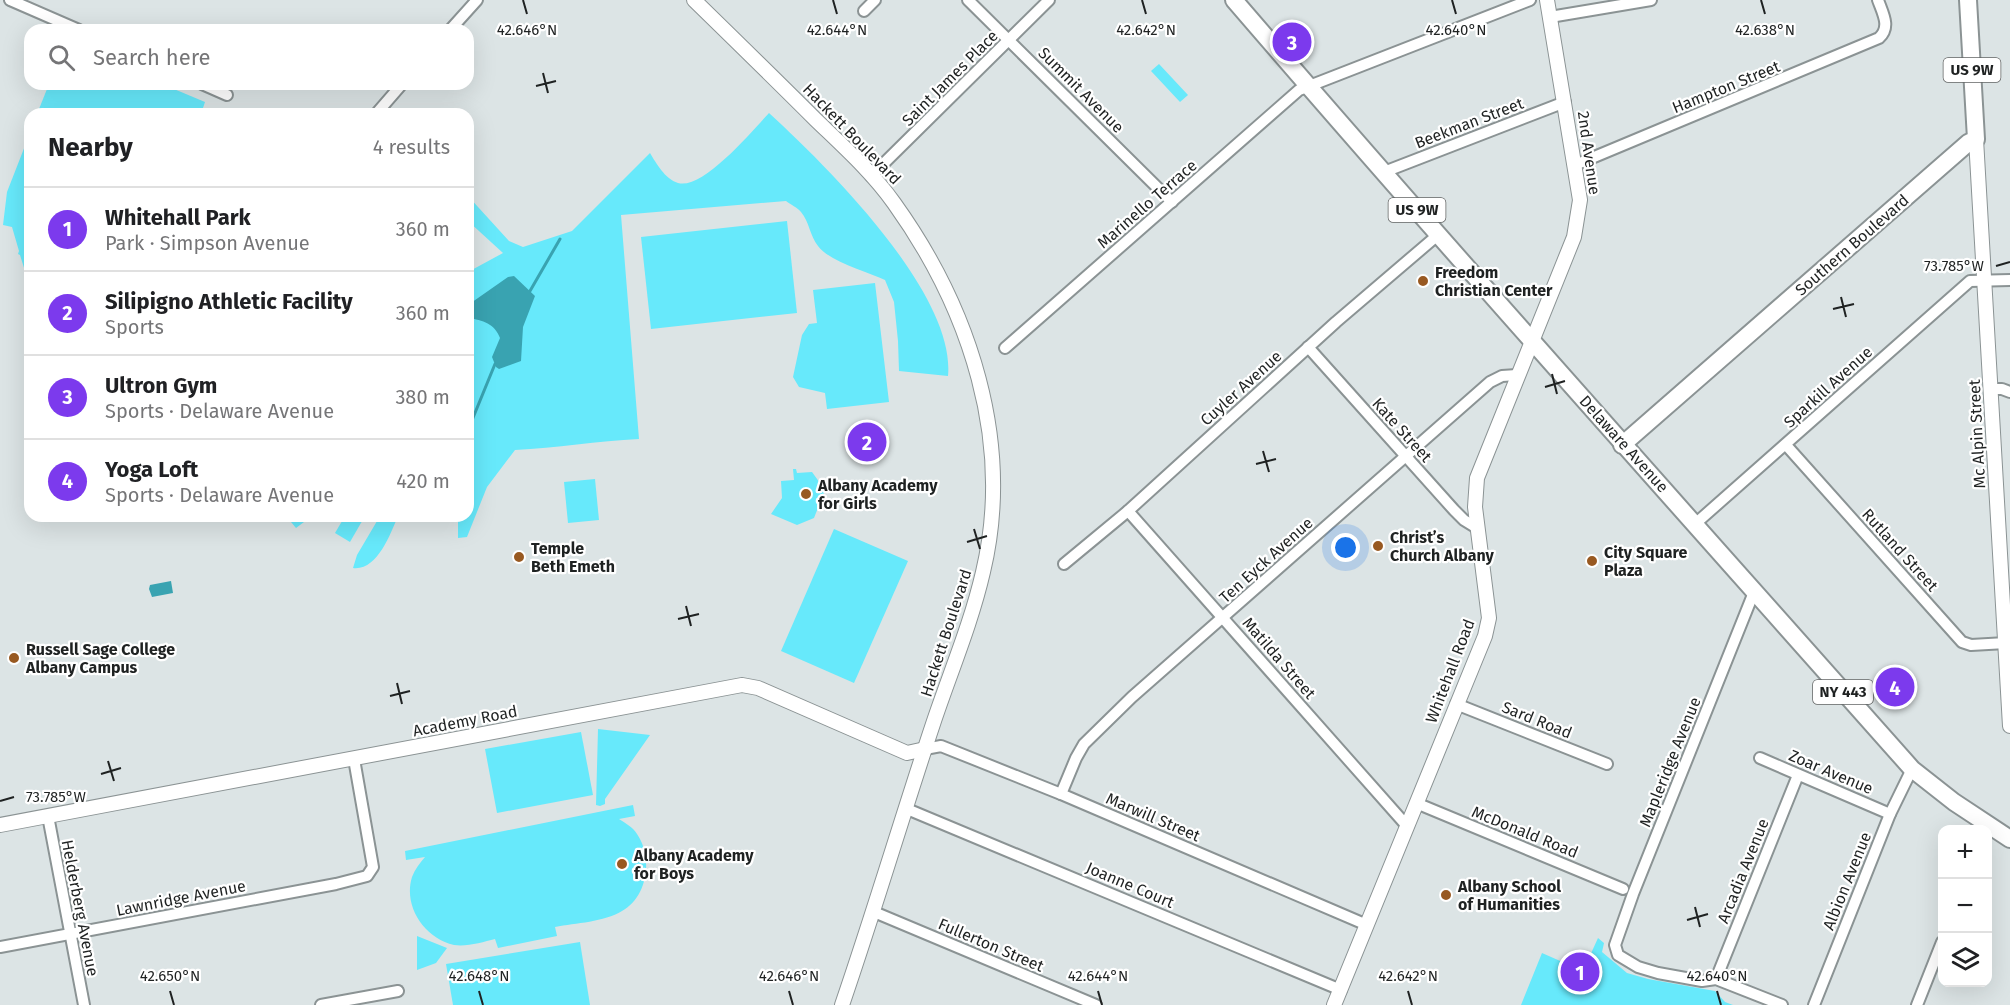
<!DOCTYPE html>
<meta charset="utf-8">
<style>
:root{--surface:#fff;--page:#f2f2f2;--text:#202124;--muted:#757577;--line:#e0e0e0;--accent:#7c3aed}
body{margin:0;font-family:"Fira Sans",sans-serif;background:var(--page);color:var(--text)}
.controls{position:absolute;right:18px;bottom:18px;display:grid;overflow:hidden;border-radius:12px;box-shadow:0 6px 24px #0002}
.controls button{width:54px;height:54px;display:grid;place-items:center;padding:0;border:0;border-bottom:2px solid var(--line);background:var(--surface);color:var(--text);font:30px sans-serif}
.you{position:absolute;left:1346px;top:548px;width:21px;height:21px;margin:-15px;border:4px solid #fff;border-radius:50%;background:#1a73e8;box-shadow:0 0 0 9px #1a73e833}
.badge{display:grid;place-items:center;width:39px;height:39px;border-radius:50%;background:var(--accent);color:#fff;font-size:20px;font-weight:700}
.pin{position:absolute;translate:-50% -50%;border:3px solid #fff;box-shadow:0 2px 6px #0006}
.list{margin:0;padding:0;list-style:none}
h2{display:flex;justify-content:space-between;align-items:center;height:78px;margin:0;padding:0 24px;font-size:26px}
h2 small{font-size:20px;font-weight:400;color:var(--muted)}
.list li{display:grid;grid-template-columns:39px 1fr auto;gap:18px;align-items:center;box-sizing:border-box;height:84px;padding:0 24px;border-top:2px solid var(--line)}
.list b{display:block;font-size:22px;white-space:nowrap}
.list p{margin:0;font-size:20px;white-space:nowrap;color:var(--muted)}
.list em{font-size:20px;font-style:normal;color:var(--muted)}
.icon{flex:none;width:33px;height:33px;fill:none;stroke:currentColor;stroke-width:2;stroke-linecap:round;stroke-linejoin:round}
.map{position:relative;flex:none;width:2010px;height:1005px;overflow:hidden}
.search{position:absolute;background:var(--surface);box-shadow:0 6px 24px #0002;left:24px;top:24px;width:450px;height:66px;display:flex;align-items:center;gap:15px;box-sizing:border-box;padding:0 21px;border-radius:18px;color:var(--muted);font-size:22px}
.panel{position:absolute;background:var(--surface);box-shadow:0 6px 24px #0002;left:24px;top:108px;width:450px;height:414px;border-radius:18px}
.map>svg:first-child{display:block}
</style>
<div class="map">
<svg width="2010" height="1005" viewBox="0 0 2010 1005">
<rect width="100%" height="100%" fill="#dce4e5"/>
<!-- green -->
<g fill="#67e9fb">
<polygon points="1159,64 1188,95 1180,102 1151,71"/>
<polygon points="49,84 162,84 205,102 201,114 37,114"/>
<path d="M 769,113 C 827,166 956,294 948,376 L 899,371 L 898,341 L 894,302 L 885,280 C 866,271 830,262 818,246 C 810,236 809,221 801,212 C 798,208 790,204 786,201 L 621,215 L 639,439 C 598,441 556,448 515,450 L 487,487 L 467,537 L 458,538 L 458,516 L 468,516 L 468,471 L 472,463 L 468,460 L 468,272 L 503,253 L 468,221 L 468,196 L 509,241 L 523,247 L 572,231 L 650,153 C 656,163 665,179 678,183 C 703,190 752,131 769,113 Z"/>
<polygon points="30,133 30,278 25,271 20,255 18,254 19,251 12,227 3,225 7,192"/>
<polygon points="787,221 797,313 651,329 641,237"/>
<polygon points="875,283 889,402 827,409 825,393 799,387 793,377 802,335 809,324 817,323 813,290"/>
<polygon points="793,469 796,469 797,473 812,472 825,490 814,518 797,525 771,514 782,498 781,481 794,480"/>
<polygon points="595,479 599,520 568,523 564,482"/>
<polygon points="286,516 306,516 308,519 296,528"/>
<polygon points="345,516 365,516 350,542 335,533"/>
<path d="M 380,516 L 398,516 C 390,535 377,571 353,568 L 357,555 Z"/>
<polygon points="834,529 908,561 854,683 781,651"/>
<polygon points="598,729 650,735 605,799 605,804 600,806 596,805"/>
<polygon points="581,732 593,795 497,813 485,749"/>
<path d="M 633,805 L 635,816 L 619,819 C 625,823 633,827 637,834 C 653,857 648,897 622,911 C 604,922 576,923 555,927 L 557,936 L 498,948 L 495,939 C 483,942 467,947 454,945 C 424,938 403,906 412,877 C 415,869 420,863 425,857 L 406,860 L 405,851 Z"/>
<polygon points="417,936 447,948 436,963 417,970"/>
<polygon points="1598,938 1604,943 1602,952 1627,973 1648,979 1715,991 1725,1002 1733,1005 1521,1005 1542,953 1583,971"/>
<polygon points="580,942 590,1005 453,1005 446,964"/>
</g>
<!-- water -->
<g fill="#39a3b1">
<path d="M 514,276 L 535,296 L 523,327 L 521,361 L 499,369 L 496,367 L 492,357 L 500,338 C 495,324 483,320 468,318 L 468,305 L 508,277 Z"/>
<polygon points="171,581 173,593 152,597 149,589 150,585"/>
</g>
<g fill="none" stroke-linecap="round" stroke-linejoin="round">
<!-- stream -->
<g stroke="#39a3b1" stroke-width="3">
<polyline points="530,291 560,239"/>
<polyline points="468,430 495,364"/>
</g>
<defs>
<g id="minor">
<polyline points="10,0 79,30"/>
<polyline points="968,0 1172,202"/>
<polyline points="864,11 875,0"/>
<polyline points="1550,17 1651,0"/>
<polyline points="450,30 477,0"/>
<polyline points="202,84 227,95"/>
<polyline points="376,114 402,84"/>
<path d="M 1575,165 L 1879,38 C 1891,27 1883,14 1878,0"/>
<polyline points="1384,172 1565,102"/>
<polyline points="871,176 1049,0"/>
<polyline points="1308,347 1454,510 1464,520 1477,528"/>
<polyline points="1005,348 1299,90 1530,0"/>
<polyline points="1991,389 2002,389 2010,392"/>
<polyline points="1786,445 1962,642 1971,645 2006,643"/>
<polyline points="1128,511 1407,826"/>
<polyline points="1695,524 1970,281 2010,280"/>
<polyline points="1064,564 1128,511 1336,322 1439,234"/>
<polyline points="1754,592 1633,894 1615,945 1618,955 1638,967 1658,973 1702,981 1716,979 1782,1005"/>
<polyline points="1456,704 1607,764"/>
<polyline points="925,749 941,746 1061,794 1367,925"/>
<polyline points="1760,758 1890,814"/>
<polyline points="1061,794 1076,758 1084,744 1132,697 1490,382 1502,376 1517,375"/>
<polyline points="1416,803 1623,889"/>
<polyline points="907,809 1341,990"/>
<polyline points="48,816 84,1005"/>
<polyline points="874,912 1096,1005"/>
<polyline points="0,947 336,884 367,876 373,867 354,759"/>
<polyline points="1716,979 1798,775"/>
<polyline points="321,1005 398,991"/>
<polyline points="1814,1005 1890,814 1912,769"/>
<polyline points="1917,1005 1942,942"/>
</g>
<g id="tertiary">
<path d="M 694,0 C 735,40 776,80 816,120 C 843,146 872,172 894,203 C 970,309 1014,442 983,572 C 971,624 950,673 933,724 C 902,817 874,912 842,1005"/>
<polyline points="1976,139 2010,726"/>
<polyline points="0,825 742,685 758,688 907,753 925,749"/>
<polyline points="1334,1005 1485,636 1489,618 1475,507 1477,478 1574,237 1580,200 1547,0"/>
</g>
<g id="primary">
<path d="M 1234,0 C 1457,259 1685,513 1912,769 L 1954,802 L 2010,839"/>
<polyline points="1622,445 1968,143 1976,139 1968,0"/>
</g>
</defs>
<!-- minor casing -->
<use href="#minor" stroke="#8b9394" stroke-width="14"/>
<!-- tertiary casing -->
<use href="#tertiary" stroke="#8b9394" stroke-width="16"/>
<!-- primary casing -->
<use href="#primary" stroke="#8b9394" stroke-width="20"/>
<!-- minor -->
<use href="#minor" stroke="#fff" stroke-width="10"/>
<!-- tertiary -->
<use href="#tertiary" stroke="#fff" stroke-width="14"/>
<!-- primary -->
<use href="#primary" stroke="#fff" stroke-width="16"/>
</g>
<!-- ticks -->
<path fill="none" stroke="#1f2222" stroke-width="2" d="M 523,0 L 527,14M 833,0 L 837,14M 1142,0 L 1146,14M 1452,0 L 1456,14M 1761,0 L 1765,14M 543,73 L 548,93M 536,86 L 556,81M 1996,266 L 2010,262M 1841,297 L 1846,317M 1833,309 L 1854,304M 1552,374 L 1557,394M 1545,387 L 1565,381M 1263,451 L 1269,472M 1256,464 L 1276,459M 974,529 L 980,549M 967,542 L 987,536M 686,606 L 691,626M 678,619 L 699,614M 397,683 L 402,704M 390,696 L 410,691M 108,761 L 114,781M 101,774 L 121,768M 0,801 L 14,797M 1695,907 L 1700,927M 1687,920 L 1708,914M 170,991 L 174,1005M 479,991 L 483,1005M 789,991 L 793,1005M 1098,991 L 1102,1005M 1408,991 L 1412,1005M 1717,991 L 1721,1005"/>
<!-- markers -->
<g fill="#985921" stroke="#fff" stroke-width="2">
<circle cx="1423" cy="281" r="6"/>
<circle cx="806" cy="494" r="6"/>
<circle cx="1378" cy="546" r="6"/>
<circle cx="519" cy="557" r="6"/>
<circle cx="1592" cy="561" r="6"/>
<circle cx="14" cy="658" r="6"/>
<circle cx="622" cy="864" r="6"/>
<circle cx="1446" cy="895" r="6"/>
</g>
<g text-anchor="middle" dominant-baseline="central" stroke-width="4.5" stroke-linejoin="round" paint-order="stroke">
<!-- shield labels -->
<g fill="#fff" stroke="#626464" stroke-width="1.5">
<rect x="1943.5" y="58" width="57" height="24" rx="4.5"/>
<rect x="1388.5" y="198" width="57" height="24" rx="4.5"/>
<rect x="1813" y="680" width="60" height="24" rx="4.5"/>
</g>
<g font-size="15" font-weight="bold" fill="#1f2222">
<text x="1972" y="70">US 9W</text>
<text x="1417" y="210">US 9W</text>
<text x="1843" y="692">NY 443</text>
</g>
<!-- street labels -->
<g font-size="16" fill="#1f2222" stroke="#fff">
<text transform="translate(950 78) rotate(-45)">Saint James Place</text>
<text transform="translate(1726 87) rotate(-22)">Hampton Street</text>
<text transform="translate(1081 90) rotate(45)">Summit Avenue</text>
<text transform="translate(1469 123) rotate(-21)">Beekman Street</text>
<text transform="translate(852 134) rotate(46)">Hackett Boulevard</text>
<text transform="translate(1589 153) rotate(82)">2nd Avenue</text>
<text transform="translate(1147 204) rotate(-41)">Marinello Terrace</text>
<text transform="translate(1852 245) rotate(-41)">Southern Boulevard</text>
<text transform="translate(1828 387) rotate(-42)">Sparkill Avenue</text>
<text transform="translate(1241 388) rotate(-42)">Cuyler Avenue</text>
<text transform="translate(1402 430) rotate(48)">Kate Street</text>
<text transform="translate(1977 434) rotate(-93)">Mc Alpin Street</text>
<text transform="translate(1624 444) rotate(48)">Delaware Avenue</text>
<text transform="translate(1900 550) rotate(48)">Rutland Street</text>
<text transform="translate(1266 560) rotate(-42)">Ten Eyck Avenue</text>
<text transform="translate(946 633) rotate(-72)">Hackett Boulevard</text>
<text transform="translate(1279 658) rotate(49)">Matilda Street</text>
<text transform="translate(1450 671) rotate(-69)">Whitehall Road</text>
<text transform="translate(1537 720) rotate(22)">Sard Road</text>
<text transform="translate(465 721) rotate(-11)">Academy Road</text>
<text transform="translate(1670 762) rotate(-68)">Mapleridge Avenue</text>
<text transform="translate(1831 772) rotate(23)">Zoar Avenue</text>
<text transform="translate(1153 817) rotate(23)">Marwill Street</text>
<text transform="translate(1525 832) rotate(22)">McDonald Road</text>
<text transform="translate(1743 871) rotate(-68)">Arcadia Avenue</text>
<text transform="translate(1847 881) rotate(-68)">Albion Avenue</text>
<text transform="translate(1130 885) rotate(23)">Joanne Court</text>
<text transform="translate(181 898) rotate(-11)">Lawnridge Avenue</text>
<text transform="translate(80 908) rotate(79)">Helderberg Avenue</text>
<text transform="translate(991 945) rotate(23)">Fullerton Street</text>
</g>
<!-- poi labels -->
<g font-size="16" font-weight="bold" fill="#1f2222" stroke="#fff" text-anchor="start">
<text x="1435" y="272">Freedom<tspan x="1435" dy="18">Christian Center</tspan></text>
<text x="818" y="485">Albany Academy<tspan x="818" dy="18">for Girls</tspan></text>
<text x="1390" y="537">Christ’s<tspan x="1390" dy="18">Church Albany</tspan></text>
<text x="531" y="548">Temple<tspan x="531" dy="18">Beth Emeth</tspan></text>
<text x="1604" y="552">City Square<tspan x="1604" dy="18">Plaza</tspan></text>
<text x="26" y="649">Russell Sage College<tspan x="26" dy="18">Albany Campus</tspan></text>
<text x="634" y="855">Albany Academy<tspan x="634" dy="18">for Boys</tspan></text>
<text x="1458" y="886">Albany School<tspan x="1458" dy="18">of Humanities</tspan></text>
</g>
</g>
<g font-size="15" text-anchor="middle" fill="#1f2222" stroke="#fff" stroke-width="4.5" stroke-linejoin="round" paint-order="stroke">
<text x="527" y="35">42.646°N</text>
<text x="837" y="35">42.644°N</text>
<text x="1146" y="35">42.642°N</text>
<text x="1456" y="35">42.640°N</text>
<text x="1765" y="35">42.638°N</text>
<text x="1954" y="271">73.785°W</text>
<text x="56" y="802">73.785°W</text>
<text x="170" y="981">42.650°N</text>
<text x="479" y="981">42.648°N</text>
<text x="789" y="981">42.646°N</text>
<text x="1098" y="981">42.644°N</text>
<text x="1408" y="981">42.642°N</text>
<text x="1717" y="981">42.640°N</text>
</g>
</svg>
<div class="controls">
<button>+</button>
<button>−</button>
<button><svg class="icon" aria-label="layers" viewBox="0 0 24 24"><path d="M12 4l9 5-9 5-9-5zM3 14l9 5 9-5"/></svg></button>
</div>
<div class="you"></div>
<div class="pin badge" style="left:1580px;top:972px">1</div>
<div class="pin badge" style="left:867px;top:442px">2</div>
<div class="pin badge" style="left:1292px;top:42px">3</div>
<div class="pin badge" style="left:1895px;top:687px">4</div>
<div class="search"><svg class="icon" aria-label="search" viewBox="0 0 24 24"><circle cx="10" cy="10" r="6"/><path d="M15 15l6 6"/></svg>Search here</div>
<section class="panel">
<h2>Nearby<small>4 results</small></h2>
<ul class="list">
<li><span class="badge">1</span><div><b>Whitehall Park</b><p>Park · Simpson Avenue</p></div><em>360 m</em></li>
<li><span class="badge">2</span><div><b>Silipigno Athletic Facility</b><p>Sports</p></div><em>360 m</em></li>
<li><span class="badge">3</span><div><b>Ultron Gym</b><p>Sports · Delaware Avenue</p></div><em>380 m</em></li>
<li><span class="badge">4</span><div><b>Yoga Loft</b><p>Sports · Delaware Avenue</p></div><em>420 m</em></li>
</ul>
</section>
</div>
